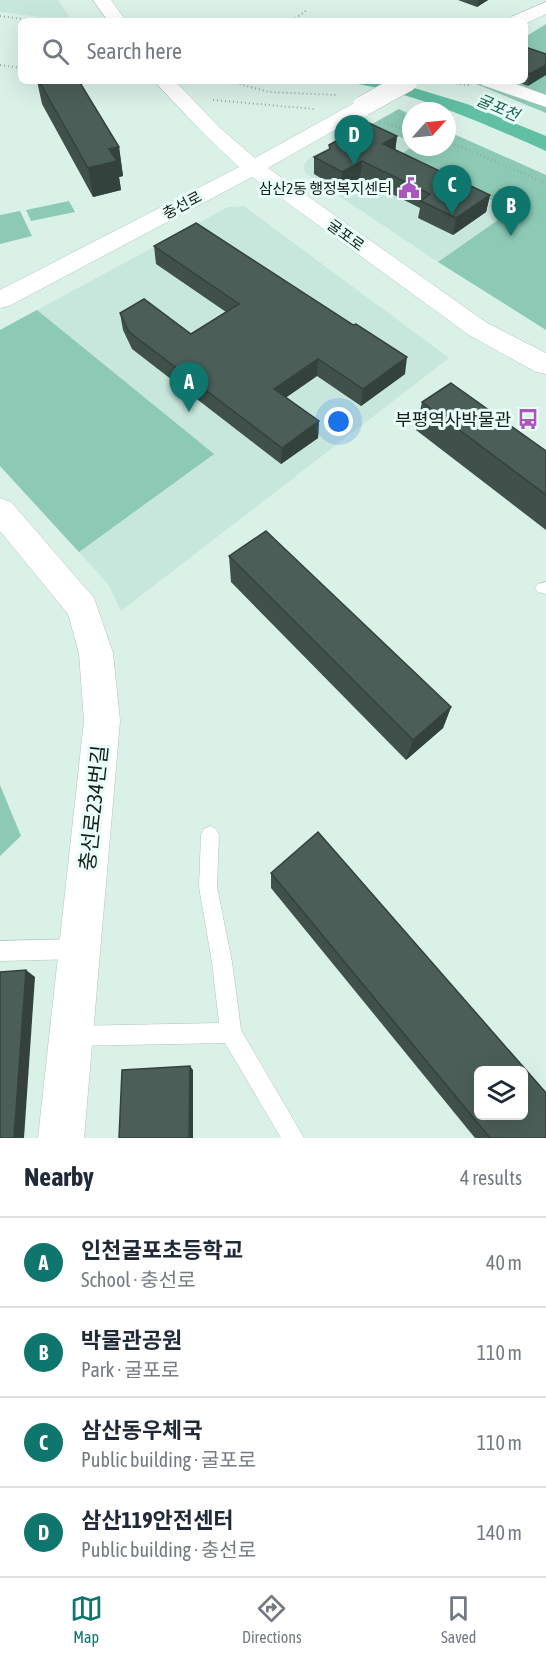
<!DOCTYPE html>
<meta charset="utf-8">
<style>
:root{--surface:#fff;--page:#f2f2f3;--text:#1f2937;--muted:#747a83;--line:#e0e1e3;--accent:#0f766e}
body{margin:0;font-family:"Asap Condensed","Noto Sans KR",sans-serif;background:var(--page);color:var(--text)}
.controls{position:absolute;right:18px;bottom:18px;display:grid;overflow:hidden;border-radius:9px;box-shadow:0 6px 24px #0002}
.controls button{width:54px;height:54px;display:grid;place-items:center;padding:0;border:0;border-bottom:2px solid var(--line);background:var(--surface);color:var(--text);font:30px sans-serif}
.compass{position:absolute;left:402px;top:102px;width:54px;height:54px;border-radius:50%;background:var(--surface);box-shadow:0 6px 24px #0002;rotate:63deg}
.you{position:absolute;left:339px;top:422px;width:21px;height:21px;margin:-15px;border:4px solid #fff;border-radius:50%;background:#1a73e8;box-shadow:0 0 0 9px #1a73e833}
.badge{display:grid;place-items:center;width:39px;height:39px;border-radius:50%;background:var(--accent);color:#fff;font-size:20px;font-weight:700}
.pin{position:absolute;translate:-50% -50px;filter:drop-shadow(0 2px 3px #0008)}
.pin::after{content:'';position:absolute;top:32px;width:21px;height:18px;background:inherit;clip-path:polygon(0 0,100% 0,50% 100%)}
.list{margin:0;padding:0;list-style:none}
h2{display:flex;justify-content:space-between;align-items:center;height:78px;margin:0;padding:0 24px;font-size:26px}
h2 small{font-size:20px;font-weight:400;color:var(--muted)}
.list li{display:grid;grid-template-columns:39px 1fr auto;gap:18px;align-items:center;box-sizing:border-box;height:90px;padding:0 24px;border-top:2px solid var(--line)}
.list b{display:block;font-size:22px;white-space:nowrap}
.list p{margin:0;font-size:20px;white-space:nowrap;color:var(--muted)}
.list em{font-size:20px;font-style:normal;color:var(--muted)}
.icon{flex:none;width:33px;height:33px;fill:none;stroke:currentColor;stroke-width:2;stroke-linecap:round;stroke-linejoin:round}
.map{position:relative;flex:none;width:546px;height:1138px;overflow:hidden}
.search{position:absolute;background:var(--surface);box-shadow:0 6px 24px #0002;left:18px;right:18px;top:18px;height:66px;display:flex;align-items:center;gap:15px;box-sizing:border-box;padding:0 21px;border-radius:9px;color:var(--muted);font-size:22px}
.sheet{height:438px;background:var(--surface)}
nav{display:flex;justify-content:space-around;align-items:center;box-sizing:border-box;height:84px;border-top:2px solid var(--line);background:var(--surface);font-size:16px;color:var(--muted)}
nav a{display:grid;justify-items:center;gap:3px}
nav .on{color:var(--accent)}
.map>svg:first-child{display:block}
</style>
<div class="map">
<svg width="546" height="1138" viewBox="0 0 546 1138">
<rect width="100%" height="100%" fill="#daf1e8"/>
<!-- built -->
<g fill="#c8e7dc">
<polygon points="0,0 58,0 69,17 40,17 0,12"/>
<polygon points="372,124 411,142 412,147 398,158 512,210 438,262 305,173 304,165 309,158"/>
<polygon points="244,206 449,358 121,611 108,584 0,466 0,330 228,207"/>
</g>
<!-- green -->
<g fill="#8ccab5">
<polygon points="546,24 546,113 469,81 525,81 525,37"/>
<polygon points="399,109 411,115 411,142 372,124"/>
<polygon points="447,131 546,175 546,330 438,262 512,210 397,157 412,147 447,147"/>
<polygon points="69,201 75,212 31,221 26,210"/>
<polygon points="20,211 32,236 0,244 0,215"/>
<polygon points="37,310 214,454 79,552 0,466 0,330"/>
<polygon points="0,785 21,836 0,856"/>
</g>
<!-- water -->
<path fill="#61c0a3" d="M 340,81 L 391,81 L 467,104 L 546,136 L 546,151 C 480,122 412,91 340,81 Z"/>
<g fill="none" stroke-linecap="round" stroke-linejoin="round">
<defs>
<g id="lane">
<polygon points="546,582 546,594 538,592 535,588 538,584"/>
<polygon points="210,826 216,829 219,835 217,887 232,962 241,1030 304,1138 281,1138 225,1043 72,1046 65,1043 62,1036 65,1029 72,1026 219,1023 212,962 199,887 201,835 204,829"/>
<polygon points="78,939 85,942 88,949 85,956 78,959 0,961 0,941"/>
</g>
<g id="street">
<polygon points="480,81 507,81 546,95 546,107 482,85"/>
<polygon points="0,498 11,502 94,598 113,653 120,721 84,1138 38,1138 84,721 79,653 68,614 0,531"/>
</g>
<g id="secondary">
<polygon points="93,0 111,0 126,21 108,21"/>
<polygon points="546,2 546,14 525,24 525,21 508,21 511,17"/>
<polygon points="154,81 175,81 219,127 255,158 356,102 370,102 373,106 370,110 268,168 487,323 546,353 546,374 536,372 469,335 252,177 9,306 0,308 0,290 239,167 205,135"/>
</g>
</defs>
<!-- lane casing -->
<use href="#lane" stroke="#b0c5bd" stroke-width="1"/>
<!-- street casing -->
<use href="#street" stroke="#b0c5bd" stroke-width="1"/>
<!-- secondary casing -->
<use href="#secondary" stroke="#b0c5bd" stroke-width="1"/>
<!-- path -->
<g stroke="#96a8a1" stroke-width="2" stroke-dasharray="1 3" stroke-linecap="butt">
<polyline points="0,16 37,21"/>
<polyline points="36,20 48,21"/>
<polyline points="292,21 307,10"/>
<polyline points="0,65 21,68"/>
<polyline points="228,81 269,92 338,95"/>
<polyline points="452,83 469,85"/>
<polyline points="213,100 314,109"/>
<polyline points="396,112 411,121"/>
<polyline points="380,122 411,131"/>
<polyline points="447,141 546,183"/>
</g>
<!-- lane -->
<use href="#lane" fill="#fff" fill-rule="evenodd"/>
<!-- street -->
<use href="#street" fill="#fff" fill-rule="evenodd"/>
<!-- secondary -->
<use href="#secondary" fill="#fff" fill-rule="evenodd"/>
<defs>
<polyline id="secondary-bridge" points="363,106 408,81"/>
</defs>
<!-- secondary-bridge casing -->
<use href="#secondary-bridge" stroke="#b0c5bd" stroke-width="21" stroke-linecap="butt"/>
<!-- secondary-bridge -->
<use href="#secondary-bridge" stroke="#fff" stroke-width="20"/>
</g>
<!-- wall -->
<g fill="#40514b">
<polygon points="458,0 488,0 477,7"/>
<polygon points="525,47 546,54 528,86 514,81 525,81"/>
<polygon points="37,81 68,81 119,147 123,176 119,177 121,190 93,197 42,104"/>
<polygon points="397,136 395,150 490,195 486,212 453,235 418,218 420,208 360,178 340,190 314,174 314,157 329,150 329,145"/>
<polygon points="154,246 405,374 361,406 317,376 286,397 319,421 318,438 281,464 132,349 123,330 120,313 191,334 226,312 156,264"/>
<polygon points="422,402 546,451 546,530 416,430"/>
<polygon points="229,556 451,707 443,728 406,760 231,582"/>
<polygon points="271,873 546,1138 475,1138 271,888"/>
</g>
<!-- shaded-wall -->
<g fill="#34423d">
<polygon points="478,0 488,0 477,7"/>
<polygon points="546,65 546,75 528,86 530,74"/>
<polygon points="397,136 395,153 383,144"/>
<polygon points="119,147 123,176 119,177 121,190 93,197 88,168 109,149"/>
<polygon points="362,161 360,178 340,190 342,172"/>
<polygon points="490,195 486,212 453,235 456,218"/>
<polygon points="407,357 405,374 361,406 363,389"/>
<polygon points="318,359 317,376 274,406 274,389"/>
<polygon points="319,421 318,438 281,464 282,448"/>
<polygon points="451,707 443,728 406,760 413,740"/>
<polygon points="26,970 35,977 24,1138 14,1138"/>
<polygon points="190,1066 193,1070 193,1138 189,1138"/>
</g>
<!-- building -->
<g fill="#4b5e57" stroke="#34423d" stroke-width="1.5" fill-rule="evenodd">
<polygon points="525,47 546,54 546,65 530,74 525,72"/>
<polygon points="39,81 68,81 68,82 79,81 119,147 109,149 117,161 88,168"/>
<polygon points="369,123 397,136 383,144 490,195 456,218 421,201 430,194 362,161 342,172 314,157 330,149 329,145"/>
<polygon points="196,223 353,325 356,324 407,357 363,389 318,359 274,389 319,421 282,448 129,332 120,313 144,299 191,334 239,304 154,246"/>
<polygon points="451,383 546,451 546,495 422,402"/>
<polygon points="266,531 451,707 413,740 229,556"/>
<path d="M 318,832 L 546,1093 L 546,1138 L 490,1138 L 271,873 ZM 478,1071 L 524,1071 L 524,1116 L 478,1116 Z"/>
<polygon points="26,970 14,1138 0,1138 0,972"/>
<polygon points="190,1066 189,1138 119,1138 122,1070"/>
</g>
<!-- icons -->
<defs>
<symbol id="civic-bare" viewBox="-9 -9 18 18"><path d="M-.6-6.5H3V-4.5H.6V-3L4-1V1h2V6H-6V1h2V-1L-.6-3ZM-1.2 2.5V6h2.4V2.5Z" fill="#ae54bf" stroke="#e8fef6" stroke-width="2.5" paint-order="stroke"/></symbol>
<symbol id="bus-bare" viewBox="-9 -9 18 18"><path d="M-5-6H5V4H4V6H2V4H-2V6H-4V4H-5ZM-3.5-4V0h7V-4ZM-3.5 1.2v1.5H-2V1.2ZM2 1.2v1.5H3.5V1.2Z" fill="#ae54bf" stroke="#e8fef6" stroke-width="2.5" paint-order="stroke"/></symbol>
</defs>
<g fill-rule="evenodd">
<use href="#civic-bare" x="394" y="173" width="30" height="30"/>
<use href="#bus-bare" x="513" y="404" width="30" height="30"/>
</g>
<g text-anchor="middle" dominant-baseline="central" stroke-width="6" stroke-linejoin="round" paint-order="stroke">
<!-- far-poi labels -->
<g font-size="15" fill="#161e1b" stroke="#e8fef6" text-anchor="end">
<text x="392" y="188">삼산2동 행정복지센터</text>
</g>
<!-- far-street labels -->
<g font-size="15" fill="#161e1b" stroke="#e8fef6">
<text transform="translate(182 205) rotate(-28)">충선로</text>
<text transform="translate(346 235) rotate(36)">굴포로</text>
</g>
<!-- far-water labels -->
<g font-size="16" font-style="italic" fill="#1a6451" stroke="#e8fef6">
<text transform="translate(498 107) rotate(23)">굴포천</text>
</g>
<!-- poi labels -->
<g font-size="18" fill="#161e1b" stroke="#e8fef6" text-anchor="end">
<text x="511" y="419">부평역사박물관</text>
</g>
<!-- near-street labels -->
<g font-size="21" fill="#161e1b" stroke="#e8fef6">
<text transform="translate(93 808) rotate(-84)">충선로234번길</text>
</g>
</g>
</svg>
<div class="controls">
<button><svg class="icon" aria-label="layers" viewBox="0 0 24 24"><path d="M12 4l9 5-9 5-9-5zM3 14l9 5 9-5"/></svg></button>
</div>
<svg class="compass" viewBox="-18 -18 36 36"><path d="M0-13l5 13h-10z" fill="#e53935"/><path d="M0 13l5-13h-10z" fill="#747a83"/></svg>
<div class="you"></div>
<div class="pin badge" style="left:189px;top:412px">A</div>
<div class="pin badge" style="left:511px;top:236px">B</div>
<div class="pin badge" style="left:452px;top:215px">C</div>
<div class="pin badge" style="left:354px;top:165px">D</div>
<div class="search"><svg class="icon" aria-label="search" viewBox="0 0 24 24"><circle cx="10" cy="10" r="6"/><path d="M15 15l6 6"/></svg>Search here</div>
</div>
<section class="sheet">
<h2>Nearby<small>4 results</small></h2>
<ul class="list">
<li><span class="badge">A</span><div><b>인천굴포초등학교</b><p>School · 충선로</p></div><em>40 m</em></li>
<li><span class="badge">B</span><div><b>박물관공원</b><p>Park · 굴포로</p></div><em>110 m</em></li>
<li><span class="badge">C</span><div><b>삼산동우체국</b><p>Public building · 굴포로</p></div><em>110 m</em></li>
<li><span class="badge">D</span><div><b>삼산119안전센터</b><p>Public building · 충선로</p></div><em>140 m</em></li>
</ul>
</section>
<nav>
<a class="on"><svg class="icon" aria-label="map" viewBox="0 0 24 24"><path d="M3 6l6-2 6 2 6-2v14l-6 2-6-2-6 2zM9 4v14M15 6v14"/></svg>Map</a>
<a><svg class="icon" aria-label="directions" viewBox="0 0 24 24"><path d="M12 3l9 9-9 9-9-9zM9 14v-3h6M13 9l2 2-2 2"/></svg>Directions</a>
<a><svg class="icon" aria-label="saved" viewBox="0 0 24 24"><path d="M7 4h10v16l-5-4-5 4z"/></svg>Saved</a>
</nav>
